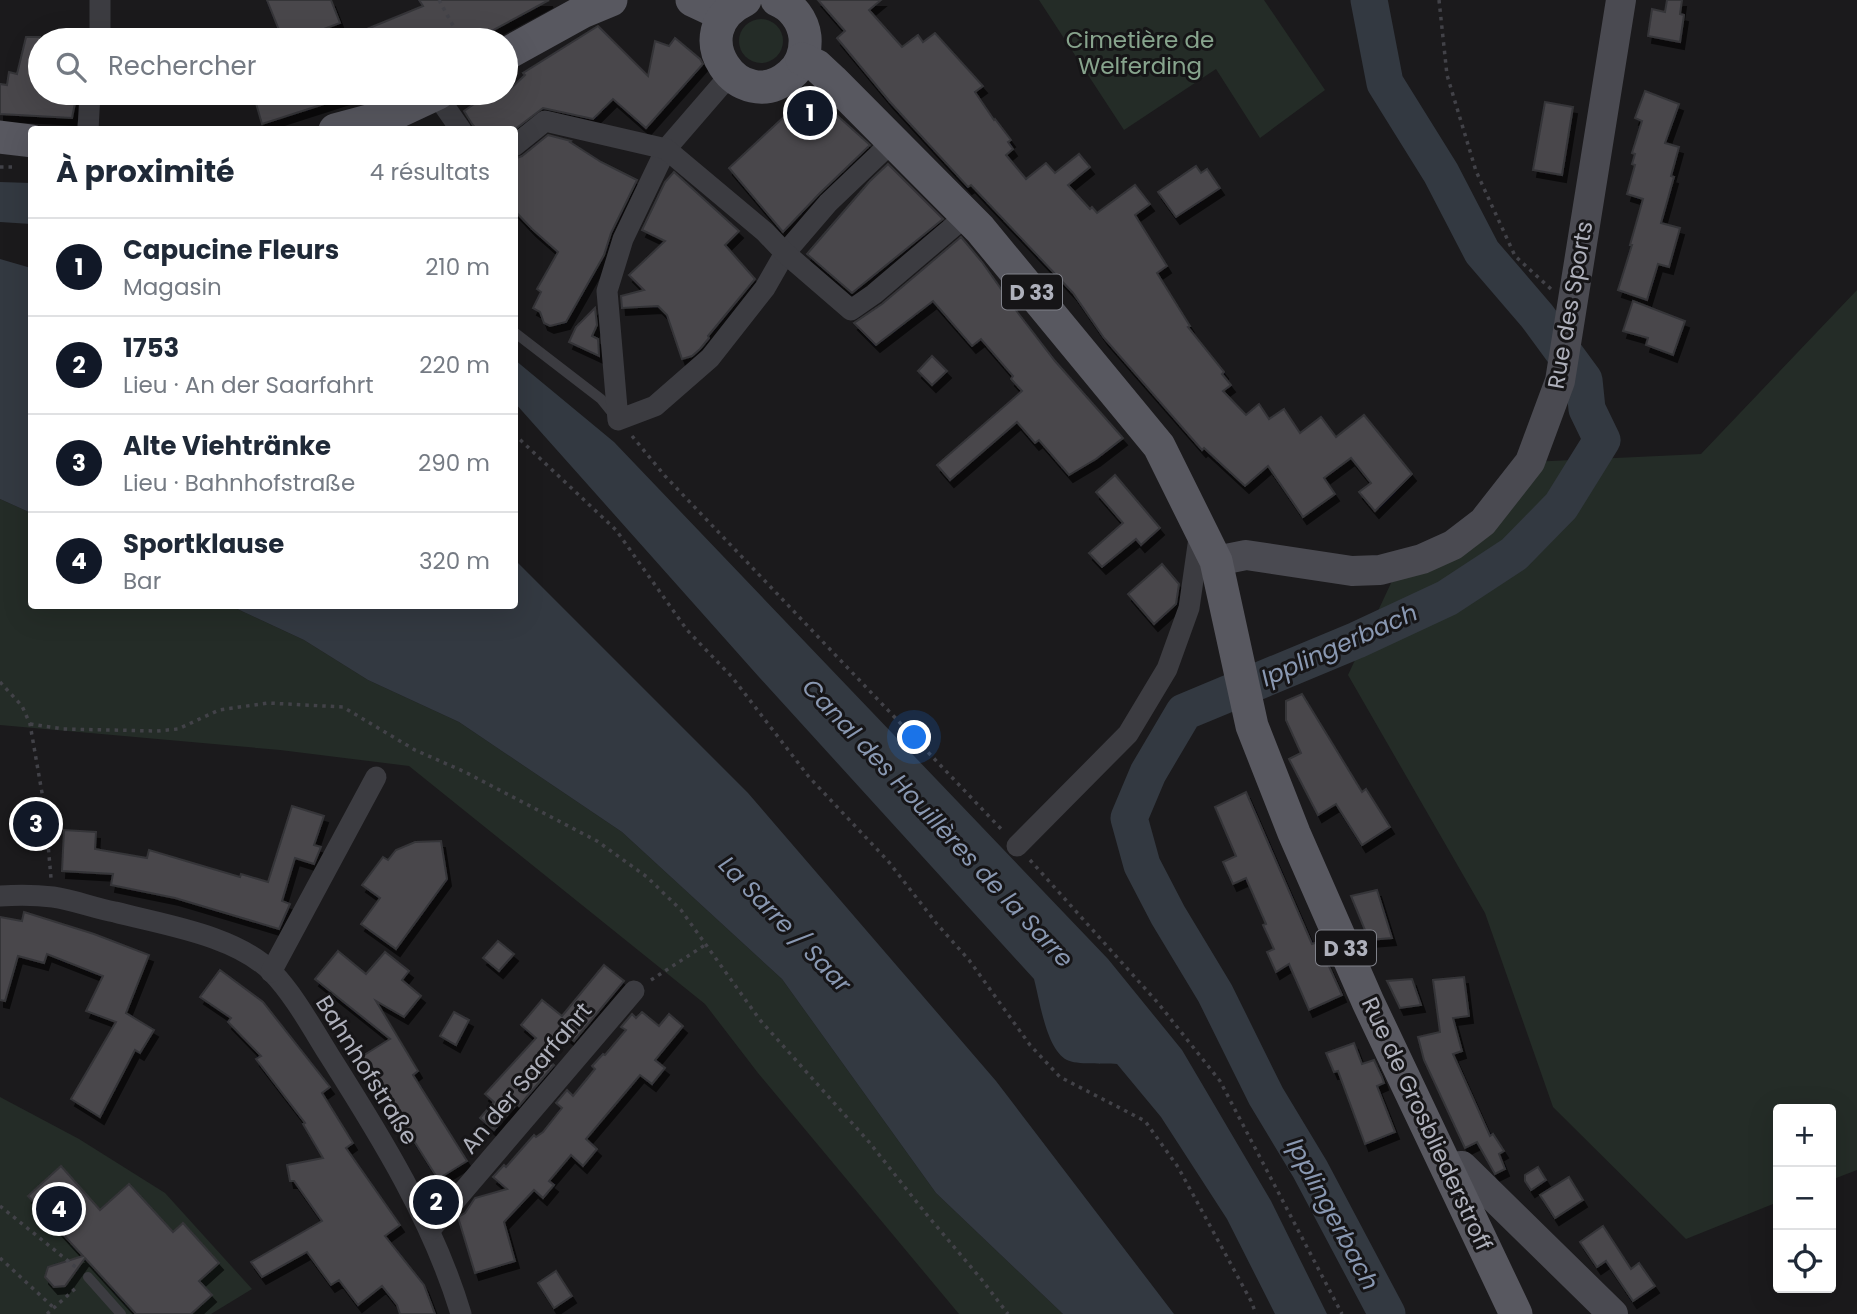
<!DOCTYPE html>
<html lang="fr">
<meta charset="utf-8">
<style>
:root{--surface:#fff;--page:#f6f6f7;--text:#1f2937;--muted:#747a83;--line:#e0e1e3;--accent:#111827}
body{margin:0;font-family:Poppins,sans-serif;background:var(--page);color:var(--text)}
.controls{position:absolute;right:21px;bottom:21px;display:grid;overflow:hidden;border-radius:7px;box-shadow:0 7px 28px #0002}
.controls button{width:63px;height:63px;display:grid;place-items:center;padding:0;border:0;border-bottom:2px solid var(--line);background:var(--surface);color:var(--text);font:35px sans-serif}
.you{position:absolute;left:915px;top:738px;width:24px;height:24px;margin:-18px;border:5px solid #fff;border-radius:50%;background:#1a73e8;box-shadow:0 0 0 10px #1a73e833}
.badge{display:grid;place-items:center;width:46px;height:46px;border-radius:50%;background:var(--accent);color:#fff;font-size:23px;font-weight:700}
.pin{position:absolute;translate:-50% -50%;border:4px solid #fff;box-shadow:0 2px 7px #0006}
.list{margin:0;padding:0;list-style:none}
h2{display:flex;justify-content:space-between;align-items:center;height:91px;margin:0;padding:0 28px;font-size:30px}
h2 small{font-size:23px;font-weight:400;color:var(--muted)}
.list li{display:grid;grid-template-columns:46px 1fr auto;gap:21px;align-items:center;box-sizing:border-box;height:98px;padding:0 28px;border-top:2px solid var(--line)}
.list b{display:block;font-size:26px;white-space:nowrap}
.list p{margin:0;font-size:23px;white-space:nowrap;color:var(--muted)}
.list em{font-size:23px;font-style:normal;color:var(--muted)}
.icon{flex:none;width:38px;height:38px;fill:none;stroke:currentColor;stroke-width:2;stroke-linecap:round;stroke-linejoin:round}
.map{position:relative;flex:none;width:1857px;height:1314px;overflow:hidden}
.search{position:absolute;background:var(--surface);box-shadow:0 7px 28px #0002;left:28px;top:28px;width:490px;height:77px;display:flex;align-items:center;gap:18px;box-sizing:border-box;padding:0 24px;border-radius:38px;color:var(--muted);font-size:26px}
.panel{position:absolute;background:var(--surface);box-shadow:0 7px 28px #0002;left:28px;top:126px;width:490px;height:483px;border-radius:7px}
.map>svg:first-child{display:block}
</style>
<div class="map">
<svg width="1857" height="1314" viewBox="0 0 1857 1314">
<defs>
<filter id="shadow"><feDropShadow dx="4" dy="7" stdDeviation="0" flood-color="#0009"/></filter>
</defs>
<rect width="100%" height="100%" fill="#1b1a1c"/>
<!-- green -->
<g fill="#242c27">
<polygon points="1039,0 1264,0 1325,90 1260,138 1216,69 1124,130"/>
<circle cx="761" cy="41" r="22"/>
<polygon points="1857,290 1857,1170 1831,1180 1831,1109 1778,1109 1778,1202 1686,1239 1553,1107 1485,913 1348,675 1399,566 1422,559 1530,462 1701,454"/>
<polygon points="0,499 31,513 32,606 231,606 304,640 368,680 459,722 622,832 782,979 936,1193 1063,1314 959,1314 758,1073 705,1004 409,766 280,750 0,725"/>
<polygon points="0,1097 79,1139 165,1193 252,1289 211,1314 0,1314"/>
</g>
<!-- water -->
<g fill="#333941">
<polygon points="0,182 31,183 31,224 0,222"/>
<polygon points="0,259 31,268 31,513 0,499"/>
<path d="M 515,360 L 614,442 L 1108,959 L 1182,1050 L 1271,1201 L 1327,1314 L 1275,1314 L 1227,1219 L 1161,1117 L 1117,1064 C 1105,1063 1076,1065 1067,1060 C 1046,1049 1040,1001 1034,979 L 759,677 L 515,403 Z"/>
<polygon points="515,560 748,793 996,1081 1174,1314 1063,1314 936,1193 782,979 622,832 459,722 368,680 304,640 231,606 514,606"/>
</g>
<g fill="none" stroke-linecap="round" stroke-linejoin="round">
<!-- river -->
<polyline stroke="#333941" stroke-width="37" points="1369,0 1385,83 1441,173 1482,252 1537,316 1584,380 1587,409 1602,440 1561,506 1514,554 1447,598 1357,640 1184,712 1148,773 1129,818 1142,865 1168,915 1215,993 1266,1096 1310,1169 1387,1314"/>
</g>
<!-- building -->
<g fill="#48474c" stroke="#353438" stroke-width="2" filter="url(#shadow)">
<polygon points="267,0 331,0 340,23 300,38 298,34 283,40"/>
<polygon points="419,0 549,0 475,40 340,40 423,6"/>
<polygon points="818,0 881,0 869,10 902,47 918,35 923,42 935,33 983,86 975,92 994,120 995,119 1011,140 1008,142 1013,149 1006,155 1026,179 1046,163 1055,173 1079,154 1090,167 1068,185 1090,209 1092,207 1097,213 1135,185 1150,204 1135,215 1167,266 1157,273 1190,326 1188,327 1224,372 1222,374 1231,385 1223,391 1246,415 1259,404 1269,419 1284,409 1300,433 1321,417 1336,437 1364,415 1412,474 1375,511 1359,492 1371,483 1351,458 1324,478 1335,494 1303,517 1268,466 1245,486 1204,448 1202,450 1104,338 1073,293 971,185 968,187 890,102 837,38 845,31"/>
<polygon points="1667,0 1682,0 1680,14 1684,15 1680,42 1648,36 1652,9 1665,12"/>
<polygon points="598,26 648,76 655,41 669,46 675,38 700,59 703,64 646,128 613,99 593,119 543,108 514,130 477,130 472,124 464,111 490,93 506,93 525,75 523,73"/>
<polygon points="26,37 40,37 40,93 77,93 72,118 0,114 0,84 7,85 9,72 17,74"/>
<polygon points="1645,91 1679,104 1665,143 1679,147 1671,176 1674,177 1661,223 1680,228 1669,267 1658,264 1647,300 1618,290 1632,245 1630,245 1643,199 1627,194 1635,165 1632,164 1635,154 1632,153 1642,121 1635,118"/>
<polygon points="253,93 352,93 352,95 262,124"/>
<polygon points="802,100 806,103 821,101 870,145 819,194 783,232 729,168"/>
<polygon points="1545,102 1573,107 1562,175 1533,170"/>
<polygon points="548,135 571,141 570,142 601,162 637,180 611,233 604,255 566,322 550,326 544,323 540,312 533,308 541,292 537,289 558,252 532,229 514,210 514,159 522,156"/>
<polygon points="888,164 943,219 852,293 807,254 870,181"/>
<polygon points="1196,166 1201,173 1207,169 1220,188 1176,217 1158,192"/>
<polygon points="674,172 739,231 725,245 755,279 708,336 709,338 700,349 692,356 682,359 667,315 658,306 622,308 621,296 644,290 629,275 665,241 642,230 665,182"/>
<polygon points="961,237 982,262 1018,313 1055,361 1123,438 1096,459 1069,475 1039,440 1035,443 1017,422 950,480 937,465 1022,391 1011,379 1013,376 981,339 972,346 933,301 876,345 854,323 882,304"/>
<polygon points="1633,301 1685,321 1673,355 1646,345 1648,338 1623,331"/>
<polygon points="595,308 597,325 592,336 598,339 599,356 569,342 576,327"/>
<polygon points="932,356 947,371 932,385 918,371"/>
<polygon points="1115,475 1160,528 1141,545 1136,539 1102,567 1089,553 1123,523 1096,492"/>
<polygon points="1162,564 1179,584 1176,604 1154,624 1128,594"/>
<polygon points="1302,694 1362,792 1366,789 1390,827 1362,845 1336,804 1318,815 1289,759 1301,753 1286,720 1286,701"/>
<polygon points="1246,792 1312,944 1318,942 1342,995 1309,1010 1289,964 1276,972 1267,952 1274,949 1263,925 1266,924 1246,878 1233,884 1223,862 1236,856 1215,807"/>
<polygon points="292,806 324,816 314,845 321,847 314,864 295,858 282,901 290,904 279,929 175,898 111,885 113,874 62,871 64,830 96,832 95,849 147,858 149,850 240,877 241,874 268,882"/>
<polygon points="441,841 447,879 396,949 361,924 380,898 362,885 383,857 388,860 396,850 415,842"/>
<polygon points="1377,890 1392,938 1369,940 1351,896"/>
<polygon points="24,912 94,934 149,955 126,1013 154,1030 140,1053 135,1050 100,1117 71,1099 116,1022 86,1011 103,976 47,954 44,963 18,956 5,1001 0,1000 0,917 22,921"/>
<polygon points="498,941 514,954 499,971 483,958"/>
<polygon points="338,951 366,974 385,952 409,971 402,980 421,996 404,1017 376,1001 418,1071 413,1075 467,1161 438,1179 361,1057 390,1039 315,979"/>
<polygon points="604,965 624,981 574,1041 561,1031 542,1054 554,1065 519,1106 517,1104 494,1130 480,1118 494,1102 485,1094 536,1038 521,1025 542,1000 562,1016"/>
<polygon points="220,970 263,1002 330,1087 322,1093 353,1143 346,1148 400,1225 385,1236 424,1285 435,1314 400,1314 397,1305 382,1286 358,1305 339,1280 331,1285 307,1252 262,1277 251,1262 322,1221 294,1181 290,1181 287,1165 323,1158 303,1124 305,1123 256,1059 261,1056 228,1022 231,1018 200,997"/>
<polygon points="1464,977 1469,1016 1453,1018 1462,1051 1453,1054 1490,1136 1493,1134 1504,1151 1499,1154 1505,1169 1495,1174 1477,1142 1465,1148 1424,1060 1418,1037 1440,1032 1433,980"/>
<polygon points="1412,979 1421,1005 1400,1008 1387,981"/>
<polygon points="454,1012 469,1020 456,1045 440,1036"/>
<polygon points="642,1012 659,1026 669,1014 683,1026 655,1060 665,1068 652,1084 640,1075 630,1087 586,1139 597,1149 583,1166 571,1155 549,1181 554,1185 543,1198 534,1190 504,1222 515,1261 475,1273 458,1217 465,1213 475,1198 507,1189 493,1177 504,1165 506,1167 534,1135 536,1137 543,1132 562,1108 556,1103 567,1090 573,1096 595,1069 592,1066 603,1054 605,1055 626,1030 621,1027 632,1014 636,1018"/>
<polygon points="1354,1043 1362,1064 1374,1060 1382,1077 1384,1083 1377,1086 1395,1132 1365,1144 1338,1071 1334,1072 1326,1053"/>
<polygon points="61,1166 100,1210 129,1184 173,1232 183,1223 219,1263 199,1281 212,1295 191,1314 136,1314 85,1258 65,1286 54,1287 45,1277 48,1267 83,1256 28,1196"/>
<polygon points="1538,1167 1546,1180 1531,1190 1525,1181 1525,1175"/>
<polygon points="1569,1177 1583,1200 1555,1218 1540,1195"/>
<polygon points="1603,1226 1631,1269 1639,1263 1655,1286 1633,1301 1606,1261 1597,1267 1580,1242"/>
<polygon points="556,1271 572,1296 554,1308 538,1283"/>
</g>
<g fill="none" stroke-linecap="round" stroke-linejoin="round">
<!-- path -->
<g stroke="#424248" stroke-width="3.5" stroke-dasharray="3.5 5" stroke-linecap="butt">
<polyline points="439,0 461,40"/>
<polyline points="1439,0 1447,75 1476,171 1515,256 1552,290"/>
<polyline points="0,167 12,167"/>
<polyline points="514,434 616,530 687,630 732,677 809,777 888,861 937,924 969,960 1030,1045 1060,1077 1145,1121 1178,1167 1251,1301 1256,1314"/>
<polyline points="632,436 665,476 1003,831"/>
<polyline points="0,682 22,706 30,724 45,810 51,878"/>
<polyline points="30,724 63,729 157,731 178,729 219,710 268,703 343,707 415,750 465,772 597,841 647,877 681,910 760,1020 869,1142 927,1215 982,1280 1008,1314"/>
<polyline points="1030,860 1158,1003 1220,1081 1342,1314"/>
<polyline points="651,980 705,945"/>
<polyline points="0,1206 78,1269"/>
<polyline points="0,1258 54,1308"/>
<polyline points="47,1314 77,1287"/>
</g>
<!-- lane -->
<g stroke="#3c3c41" stroke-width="10">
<polyline points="514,332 601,399 614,415"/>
<polyline points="88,1277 121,1314"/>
</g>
<!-- street -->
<g stroke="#3c3c41" stroke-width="21">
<polyline points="100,0 100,40"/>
<polyline points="730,75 666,149 623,239 607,291 618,420 655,406 710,358 765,288 785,253 828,203 893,141"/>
<polyline points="436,94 461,130"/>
<polyline points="88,130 90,93"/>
<polyline points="514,146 545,121 666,149 765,232 785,253 851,310 874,294 967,215"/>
<polyline points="1017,846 1128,734 1167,669 1189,608 1200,531"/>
<path d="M 0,896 C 17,895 36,895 53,897 C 74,900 94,908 115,912 C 164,925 235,935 272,972 C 295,996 312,1028 329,1055 C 381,1137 433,1221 461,1314"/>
<polyline points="271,972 376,777"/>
<polyline points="430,1230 634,991"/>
</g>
<!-- secondary -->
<g stroke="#4a4a51" stroke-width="30">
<polyline points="1216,561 1246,555 1352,571 1380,570 1422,559 1453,545 1483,522 1530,462 1560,381 1621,0"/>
<polyline points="1448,1167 1462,1166 1613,1314"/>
</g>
<!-- primary -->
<g stroke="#585860" stroke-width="33">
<polyline points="692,0 724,15"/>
<path d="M 745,0 C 679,31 740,119 790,75 C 802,65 806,52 805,37 C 803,20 792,6 777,0"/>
<polyline points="506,54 582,12 611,0"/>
<polyline points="802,59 817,66 832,80 980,229 1159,446 1216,561 1252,726 1294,833 1368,1002 1516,1314"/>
<polyline points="335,130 391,115 438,93"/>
<polyline points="0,137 32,141"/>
</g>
</g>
<g text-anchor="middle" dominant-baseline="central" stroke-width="6" stroke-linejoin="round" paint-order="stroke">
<!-- shield labels -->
<g fill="#161517" stroke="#80828a" stroke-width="2">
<rect x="1002" y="274.5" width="60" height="35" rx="5"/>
<rect x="1316" y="930.5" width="60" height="35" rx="5"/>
</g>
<g font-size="21" font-weight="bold" fill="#aeb0bb">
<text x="1032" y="292">D 33</text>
<text x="1346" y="948">D 33</text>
</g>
<!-- park labels -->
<g font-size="23" fill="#87a48d" stroke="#161517">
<text x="1140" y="40">Cimetière de<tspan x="1140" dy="26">Welferding</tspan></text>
</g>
<!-- street labels -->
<g font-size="23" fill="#aeb0bb" stroke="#161517">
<text transform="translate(1570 305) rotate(-80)">Rue des Sports</text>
<text transform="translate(367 1070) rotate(58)">Bahnhofstraße</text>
<text transform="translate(526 1078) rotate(-50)">An der Saarfahrt</text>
<text transform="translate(1427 1124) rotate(65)">Rue de Grosbliederstroff</text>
</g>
<!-- water labels -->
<g font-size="24" font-style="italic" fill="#8998b2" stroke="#161517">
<text transform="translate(1339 645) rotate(-24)">Ipplingerbach</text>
<text transform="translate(938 823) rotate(47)">Canal des Houillères de la Sarre</text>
<text transform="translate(785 924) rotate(46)">La Sarre / Saar</text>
<text transform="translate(1333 1214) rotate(62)">Ipplingerbach</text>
</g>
</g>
</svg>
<div class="controls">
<button>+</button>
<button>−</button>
<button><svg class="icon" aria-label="locate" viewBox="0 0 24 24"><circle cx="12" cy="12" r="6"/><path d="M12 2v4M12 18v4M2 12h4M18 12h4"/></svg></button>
</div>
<div class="you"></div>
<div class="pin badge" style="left:810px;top:113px">1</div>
<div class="pin badge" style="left:436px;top:1202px">2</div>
<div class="pin badge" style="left:36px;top:824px">3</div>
<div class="pin badge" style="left:59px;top:1209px">4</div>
<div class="search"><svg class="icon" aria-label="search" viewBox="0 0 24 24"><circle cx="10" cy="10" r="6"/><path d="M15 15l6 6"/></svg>Rechercher</div>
<section class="panel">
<h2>À proximité<small>4 résultats</small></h2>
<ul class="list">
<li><span class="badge">1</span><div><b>Capucine Fleurs</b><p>Magasin</p></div><em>210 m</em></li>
<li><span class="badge">2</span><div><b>1753</b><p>Lieu · An der Saarfahrt</p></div><em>220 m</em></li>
<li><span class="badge">3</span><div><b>Alte Viehtränke</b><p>Lieu · Bahnhofstraße</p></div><em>290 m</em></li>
<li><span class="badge">4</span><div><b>Sportklause</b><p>Bar</p></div><em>320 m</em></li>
</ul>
</section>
</div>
